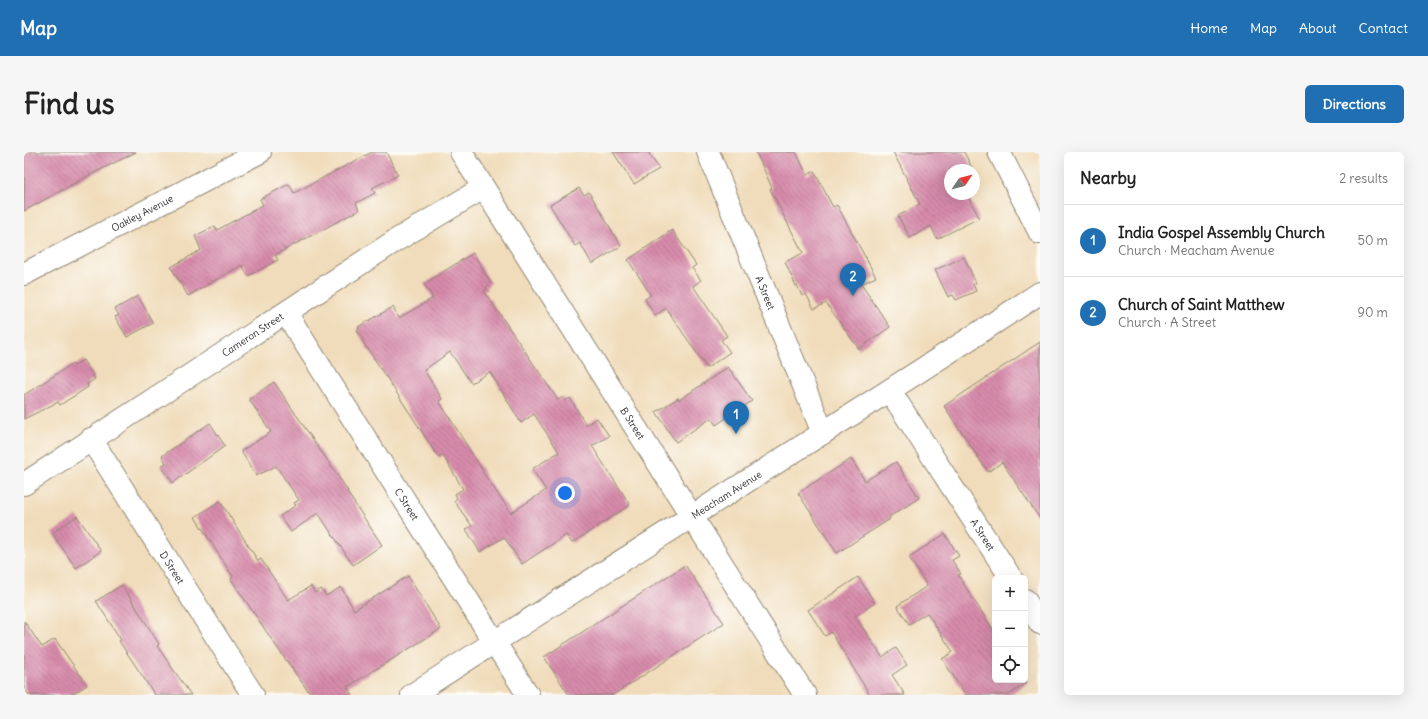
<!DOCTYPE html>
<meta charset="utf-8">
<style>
:root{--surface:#fff;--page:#f6f6f6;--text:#222;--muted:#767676;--line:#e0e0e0;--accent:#1f6fb2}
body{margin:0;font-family:Delius,sans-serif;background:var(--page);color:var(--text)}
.controls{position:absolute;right:12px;bottom:12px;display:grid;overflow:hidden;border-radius:6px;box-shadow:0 4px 16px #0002}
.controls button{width:36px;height:36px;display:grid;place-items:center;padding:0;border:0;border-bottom:1px solid var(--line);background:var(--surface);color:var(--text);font:20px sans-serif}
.compass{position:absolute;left:920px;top:12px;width:36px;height:36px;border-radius:50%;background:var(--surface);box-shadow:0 4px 16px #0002;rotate:55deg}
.you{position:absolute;left:541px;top:341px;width:14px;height:14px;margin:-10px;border:3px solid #fff;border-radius:50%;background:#1a73e8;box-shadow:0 0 0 6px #1a73e833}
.badge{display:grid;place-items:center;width:26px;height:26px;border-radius:50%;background:var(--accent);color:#fff;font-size:13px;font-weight:700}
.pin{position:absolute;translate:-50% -33px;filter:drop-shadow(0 1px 2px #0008)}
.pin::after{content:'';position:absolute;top:21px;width:14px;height:12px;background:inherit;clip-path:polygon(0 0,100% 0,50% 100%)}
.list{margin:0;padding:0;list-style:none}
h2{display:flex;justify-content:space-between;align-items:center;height:52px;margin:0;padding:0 16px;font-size:17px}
h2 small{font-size:13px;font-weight:400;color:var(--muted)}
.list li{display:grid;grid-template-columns:26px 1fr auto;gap:12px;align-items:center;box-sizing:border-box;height:72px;padding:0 16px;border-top:1px solid var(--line)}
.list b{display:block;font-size:15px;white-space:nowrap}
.list p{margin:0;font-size:13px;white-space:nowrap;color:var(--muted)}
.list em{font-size:13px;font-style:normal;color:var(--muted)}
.icon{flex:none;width:22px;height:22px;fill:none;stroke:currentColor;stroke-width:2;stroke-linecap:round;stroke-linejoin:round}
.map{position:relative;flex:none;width:1016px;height:543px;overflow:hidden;border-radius:6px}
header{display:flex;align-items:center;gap:24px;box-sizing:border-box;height:56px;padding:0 20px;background:var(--accent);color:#fff}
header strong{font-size:19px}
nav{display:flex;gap:22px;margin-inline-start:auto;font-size:14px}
.intro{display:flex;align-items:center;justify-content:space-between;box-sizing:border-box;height:96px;padding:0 24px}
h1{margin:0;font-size:28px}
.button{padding:10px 18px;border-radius:6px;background:var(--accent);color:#fff;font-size:14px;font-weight:700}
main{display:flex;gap:24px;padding:0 24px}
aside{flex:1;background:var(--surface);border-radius:6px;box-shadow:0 4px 16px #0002}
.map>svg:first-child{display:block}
</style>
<header>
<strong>Map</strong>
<nav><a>Home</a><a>Map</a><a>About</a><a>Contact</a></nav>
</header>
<div class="intro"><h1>Find us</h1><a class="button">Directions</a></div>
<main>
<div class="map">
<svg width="1016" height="543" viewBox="0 0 1016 543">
<defs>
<pattern id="building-back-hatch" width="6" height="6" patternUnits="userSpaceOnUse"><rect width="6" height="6" fill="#d78bab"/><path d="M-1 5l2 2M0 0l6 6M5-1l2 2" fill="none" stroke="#af728b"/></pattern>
</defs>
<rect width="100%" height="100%" fill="#fdfcf7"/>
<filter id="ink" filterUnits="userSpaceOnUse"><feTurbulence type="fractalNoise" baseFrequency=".025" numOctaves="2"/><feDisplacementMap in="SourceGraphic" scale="8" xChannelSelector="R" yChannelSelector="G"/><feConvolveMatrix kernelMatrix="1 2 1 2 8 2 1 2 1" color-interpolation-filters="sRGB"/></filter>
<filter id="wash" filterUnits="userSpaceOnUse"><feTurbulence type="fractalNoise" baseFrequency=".012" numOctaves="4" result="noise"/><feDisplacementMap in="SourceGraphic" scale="16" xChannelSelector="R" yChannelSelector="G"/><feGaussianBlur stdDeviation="0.9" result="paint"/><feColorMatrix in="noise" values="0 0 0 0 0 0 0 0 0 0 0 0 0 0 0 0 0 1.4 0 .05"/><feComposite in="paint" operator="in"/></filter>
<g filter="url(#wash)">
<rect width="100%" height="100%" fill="#f0dcba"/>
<g id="blocks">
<!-- building -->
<g fill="url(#building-back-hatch)" fill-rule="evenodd">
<polygon points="0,0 112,0 64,24 0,59"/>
<polygon points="348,0 362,0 374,23 348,36 351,41 332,51 335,58 251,103 254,108 224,124 218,113 164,144 147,115 177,98 171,84 191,74 193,78 239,53 236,47 265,32 270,41"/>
<polygon points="589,0 624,0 635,17 610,32"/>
<polygon points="732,0 772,0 783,23 790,19 809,55 813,53 852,125 837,132 866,175 835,197 802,151 790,157 782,142 778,144 773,133 772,134 761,110 779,101 746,37 748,36"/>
<polygon points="869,0 940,0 949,18 926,18 926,42 943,42 955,66 913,87 907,74 886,86 874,64 896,52"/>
<polygon points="555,36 560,43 565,40 597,94 568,112 556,91 551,94 526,53"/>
<polygon points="648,78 672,113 668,116 677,128 669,134 703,184 697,188 706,200 683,216 642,156 631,164 621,147 627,143 604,108"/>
<path d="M 449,101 L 467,131 L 462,135 L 463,137 L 460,139 L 534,248 L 539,245 L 541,249 L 546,246 L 562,273 L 573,266 L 585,284 L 568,294 L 606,353 L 548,391 L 542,383 L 498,412 L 480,385 L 456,400 L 442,377 L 448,374 L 430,349 L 433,346 L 431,342 L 439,337 L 419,303 L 415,306 L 344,197 L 343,197 L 333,178 L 335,177 L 334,175 L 369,155 L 375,166 L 409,146 L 400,132 ZM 426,200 L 447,231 L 466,220 L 497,271 L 510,262 L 535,300 L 508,317 L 522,338 L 487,361 L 458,319 L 459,319 L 415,249 L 418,247 L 400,218 Z"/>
<polygon points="940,105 952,131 949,132 952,139 932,148 929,143 924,145 911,118"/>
<polygon points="114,144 129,171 103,185 91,165 95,163 91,157"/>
<polygon points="1016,190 1016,367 978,310 964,320 920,254"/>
<polygon points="59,208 71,227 63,232 64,235 36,253 34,250 0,267 0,243 48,212 50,214"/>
<polygon points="704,215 728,249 692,273 687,266 652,290 632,260 654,246 655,248"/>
<polygon points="250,230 324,339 323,340 358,393 329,413 294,361 267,380 256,364 272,353 270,351 275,348 252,314 232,324 217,299 247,280 225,247"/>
<polygon points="186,271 201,294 149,331 137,314 142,311 138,304"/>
<polygon points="827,307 841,329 872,310 895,346 865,365 866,367 813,401 774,341"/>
<polygon points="196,349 234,409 237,407 264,448 287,434 291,441 297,437 302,444 317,435 330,458 384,424 417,477 323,535 328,543 287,543 252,494 207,427 209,425 171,365"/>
<polygon points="53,364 77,399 52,416 28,381"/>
<polygon points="921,382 935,404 928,408 937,422 934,423 971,481 971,528 1001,528 1003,531 985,543 942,543 918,507 929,500 903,461 885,472 873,454 903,434 885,405"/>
<polygon points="661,413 700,471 589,543 545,543 520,505"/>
<polygon points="834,425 851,451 831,464 858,505 872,496 883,513 868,523 881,543 846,543 807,480 801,484 784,458"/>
<polygon points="98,433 135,492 133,494 167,543 131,543 95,489 97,488 72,449"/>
<polygon points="0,469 18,495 31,487 63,533 47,543 5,543 0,536"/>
</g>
</g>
</g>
<g filter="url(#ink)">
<use href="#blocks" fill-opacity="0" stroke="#8e8472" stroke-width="1"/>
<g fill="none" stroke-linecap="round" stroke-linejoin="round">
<defs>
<g id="minor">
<path id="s1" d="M 437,0 L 781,543"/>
<path id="s2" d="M 684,0 L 799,281"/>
<polyline points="975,0 1016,81"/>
<path id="s3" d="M 0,122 L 236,0"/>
<path id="s4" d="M 262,161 L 504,543"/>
<path id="s5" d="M 866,239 L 987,426"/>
<path id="s6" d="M 67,287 L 229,543"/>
<path id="s7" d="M 0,332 L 371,89 L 459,36"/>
<polyline points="1001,448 1016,471"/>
</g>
<g id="secondary">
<path id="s8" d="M 388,543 C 597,408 808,277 1016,141"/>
</g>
</defs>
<!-- minor casing -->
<use href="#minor" stroke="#8e8472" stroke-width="24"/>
<!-- secondary casing -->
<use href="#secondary" stroke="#8e8472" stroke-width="24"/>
<!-- minor -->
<use href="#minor" stroke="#fff" stroke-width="22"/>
<!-- secondary -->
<use href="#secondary" stroke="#fff" stroke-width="22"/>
</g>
</g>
<g text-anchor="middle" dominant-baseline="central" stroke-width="3.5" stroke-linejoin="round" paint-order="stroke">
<!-- street labels -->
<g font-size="10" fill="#2b2b2b" stroke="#fdfcf7">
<text stroke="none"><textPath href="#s3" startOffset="133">Oakley Avenue</textPath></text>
<text stroke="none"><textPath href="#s2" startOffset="152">A Street</textPath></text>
<text stroke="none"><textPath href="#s7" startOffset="273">Cameron Street</textPath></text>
<text stroke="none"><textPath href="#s1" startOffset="321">B Street</textPath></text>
<text stroke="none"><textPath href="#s8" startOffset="373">Meacham Avenue</textPath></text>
<text stroke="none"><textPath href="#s4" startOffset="226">C Street</textPath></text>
<text stroke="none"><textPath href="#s5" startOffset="171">A Street</textPath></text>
<text stroke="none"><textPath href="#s6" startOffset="152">D Street</textPath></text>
</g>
</g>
</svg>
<div class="controls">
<button>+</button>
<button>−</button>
<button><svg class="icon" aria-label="locate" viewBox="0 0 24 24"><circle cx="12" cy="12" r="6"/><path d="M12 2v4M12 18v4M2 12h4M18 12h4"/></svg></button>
</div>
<svg class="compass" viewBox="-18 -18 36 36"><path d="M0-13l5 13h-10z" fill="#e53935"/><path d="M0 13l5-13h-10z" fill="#767676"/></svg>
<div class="you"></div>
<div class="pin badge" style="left:712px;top:282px">1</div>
<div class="pin badge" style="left:829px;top:144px">2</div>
</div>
<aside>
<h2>Nearby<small>2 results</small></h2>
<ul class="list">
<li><span class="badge">1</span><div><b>India Gospel Assembly Church</b><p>Church · Meacham Avenue</p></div><em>50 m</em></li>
<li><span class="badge">2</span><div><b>Church of Saint Matthew</b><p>Church · A Street</p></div><em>90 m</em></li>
</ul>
</aside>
</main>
